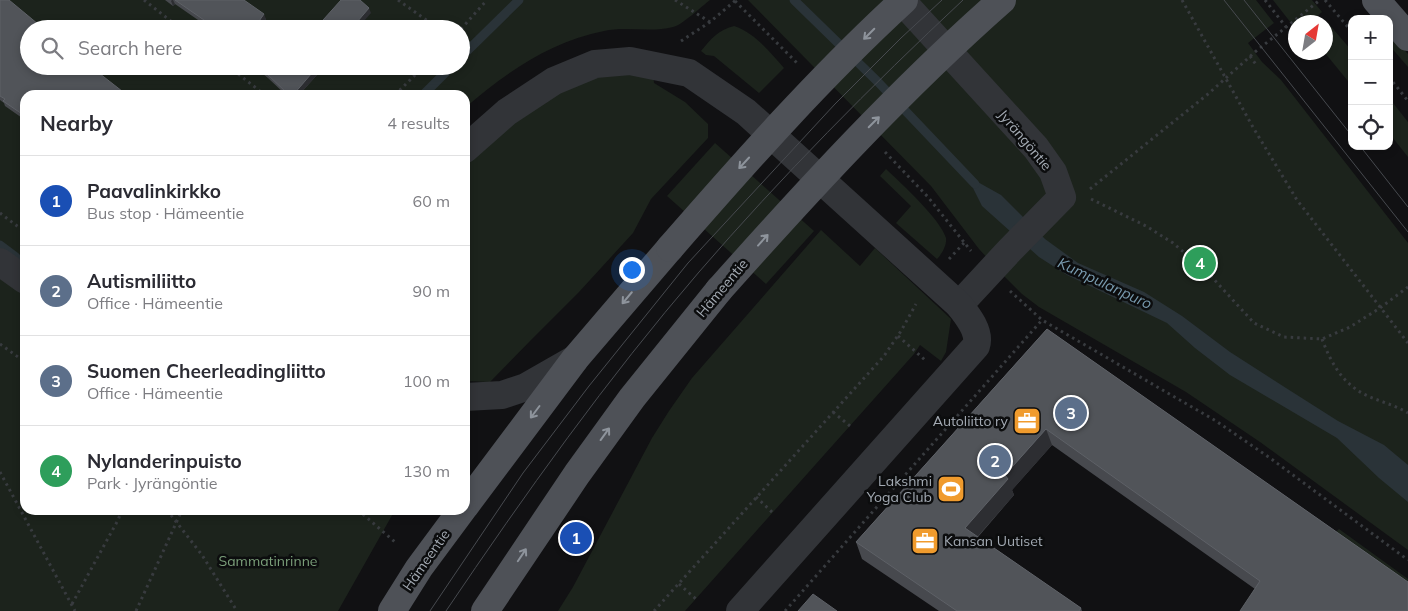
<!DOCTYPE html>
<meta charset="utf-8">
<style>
:root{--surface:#fff;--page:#f2f2f3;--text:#2b2b33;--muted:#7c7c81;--line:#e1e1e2;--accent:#111827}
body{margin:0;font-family:Mulish,sans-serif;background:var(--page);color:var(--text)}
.controls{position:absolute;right:15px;top:15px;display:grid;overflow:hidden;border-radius:10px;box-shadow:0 2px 8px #0003}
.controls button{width:45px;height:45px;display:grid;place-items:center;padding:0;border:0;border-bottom:1px solid var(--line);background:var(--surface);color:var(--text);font:25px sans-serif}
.compass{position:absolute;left:1288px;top:15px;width:45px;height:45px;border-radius:50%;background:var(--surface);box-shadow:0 2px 8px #0003;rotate:31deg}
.you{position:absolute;left:631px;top:269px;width:18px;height:18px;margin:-12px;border:4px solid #fff;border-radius:50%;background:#1a73e8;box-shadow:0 0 0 8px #1a73e833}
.badge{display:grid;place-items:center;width:32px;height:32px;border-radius:50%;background:var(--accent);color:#fff;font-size:16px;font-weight:700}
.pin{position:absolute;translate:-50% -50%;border:2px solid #fff;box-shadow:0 1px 5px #0006}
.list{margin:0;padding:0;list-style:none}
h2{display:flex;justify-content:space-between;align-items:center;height:65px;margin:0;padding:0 20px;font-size:21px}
h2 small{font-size:16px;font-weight:400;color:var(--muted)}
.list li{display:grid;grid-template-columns:32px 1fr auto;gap:15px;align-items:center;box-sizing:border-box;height:90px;padding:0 20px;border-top:1px solid var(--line)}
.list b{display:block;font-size:19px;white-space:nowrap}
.list p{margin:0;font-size:16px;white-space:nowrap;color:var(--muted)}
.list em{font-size:16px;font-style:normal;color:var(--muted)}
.icon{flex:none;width:28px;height:28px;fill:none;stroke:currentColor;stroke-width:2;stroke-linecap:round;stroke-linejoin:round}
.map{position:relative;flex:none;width:1408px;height:611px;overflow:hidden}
.search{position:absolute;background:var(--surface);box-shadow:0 2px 8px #0003;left:20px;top:20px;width:450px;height:55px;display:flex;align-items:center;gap:12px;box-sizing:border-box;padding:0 18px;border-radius:28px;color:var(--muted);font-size:19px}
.panel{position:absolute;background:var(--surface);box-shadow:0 2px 8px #0003;left:20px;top:90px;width:450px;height:425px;border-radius:15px}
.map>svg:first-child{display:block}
</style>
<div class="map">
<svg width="1408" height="611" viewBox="0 0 1408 611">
<rect width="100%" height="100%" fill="#111113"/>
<!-- green -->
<g fill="#1c231c" fill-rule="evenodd">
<path d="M 0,0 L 710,0 C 702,6 681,26 673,27 C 651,33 626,26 604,31 C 551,41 505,73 465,108 L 465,95 L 25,95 L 25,510 L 395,510 L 338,611 L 0,611 ZM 29,29 L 461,29 L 461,66 L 29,66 Z"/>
<polygon points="748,0 1256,0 1274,23 1248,43 1262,62 1281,80 1408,243 1408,550 1260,442 1186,392 1039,307 1022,294 1004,276 979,249 931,186"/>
<polygon points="1273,0 1312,0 1322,12 1310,22 1296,22 1295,28"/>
<polygon points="1322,20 1328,23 1352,51 1352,86 1325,53 1326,22 1318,22"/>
<path d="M 734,26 C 755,33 769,51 784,68 L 759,93 L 714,56 L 706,55 L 701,51 C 711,39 718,30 734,26 Z"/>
<polygon points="1389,32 1408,54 1408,67 1389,45"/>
<polygon points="653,72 654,83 685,102 708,124 708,138 651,199 633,233 579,292 531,340 490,382 465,381 465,165 516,118 588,77"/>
<polygon points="1389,98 1408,122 1408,157 1389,133"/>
<polygon points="715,143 814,231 766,284 667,196"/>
<path d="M 886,169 C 901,183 941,220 946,238 C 947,245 942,254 937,259 L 896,223 L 911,206 L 880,176 Z"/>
<polygon points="821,230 860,266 875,248 951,319 946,352 941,361 920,345 914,354 685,611 558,611 573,587 652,438 669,411 692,378"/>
<polygon points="1339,529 1408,579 1408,594 1328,539"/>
</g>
<!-- water -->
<polygon fill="#2a3338" points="967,176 1001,195 1045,239 1078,263 1144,292 1182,316 1230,352 1286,388 1338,421 1384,445 1408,465 1408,502 1379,478 1337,438 1230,375 1195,348 1167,323 1067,275 1039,257 982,206"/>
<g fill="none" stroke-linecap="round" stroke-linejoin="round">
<!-- stream -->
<g stroke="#2a3338" stroke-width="9">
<polyline points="794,0 878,82 975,184"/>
<polyline points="461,57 519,0"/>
<polyline points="423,95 452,66"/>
<polyline points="0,245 16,257"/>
</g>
<!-- path -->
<g stroke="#383b3f" stroke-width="3" stroke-dasharray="2.5 4" stroke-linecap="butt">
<polyline points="144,0 181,29"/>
<polyline points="398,0 439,29"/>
<polyline points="675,0 710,22"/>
<polyline points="1182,0 1254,129 1297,200 1408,343"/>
<polyline points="1265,0 1293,36"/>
<polyline points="1325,0 1352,32"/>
<polyline points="735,1 798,64"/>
<polyline points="461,29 487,0"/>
<polyline points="681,41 710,22 736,0"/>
<polyline points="1250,56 1257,66"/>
<polyline points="228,66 265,95"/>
<polyline points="1389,77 1408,101"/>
<polyline points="395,95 424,66"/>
<polyline points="885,152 928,197 971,251"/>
<polyline points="1090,189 1208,94 1255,52 1320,0"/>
<polyline points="1091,199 1146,226 1173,243 1209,274 1254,323 1284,337 1322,339 1350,327 1380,308 1408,287"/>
<polyline points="0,213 25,232"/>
<polyline points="949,259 964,243"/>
<polyline points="1010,291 1042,320 1216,421 1270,458 1408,560"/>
<polyline points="898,336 925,360"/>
<path d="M 1322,339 C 1331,363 1343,385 1368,396 C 1381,402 1395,405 1408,413"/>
<polyline points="0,344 25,362"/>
<polyline points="833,412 850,426"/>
<polyline points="0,472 75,611"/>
<polyline points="756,497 773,513"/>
<polyline points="167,510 202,555 237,611"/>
<polyline points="358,510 395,542"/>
<polyline points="679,584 696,599"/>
<polyline points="72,604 118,520 122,510"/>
<polyline points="136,611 182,510"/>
<polyline points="654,611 884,356 901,331 916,304"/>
<polyline points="785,611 1042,320"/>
</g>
<!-- minor -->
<g stroke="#323438" stroke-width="28">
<polyline points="901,0 1036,148 1053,172 1062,197 1009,251 959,305"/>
<path d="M 465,149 L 507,112 L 554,81 L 595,64 L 630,61 L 689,73 L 746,112 L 959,305 C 967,315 981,332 976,346 L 740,611"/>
<polyline points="0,262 25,280"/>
<polyline points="465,397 502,395 526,387 575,359"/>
</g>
<!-- primary -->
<g stroke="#4e5157" stroke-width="28">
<polyline points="1376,0 1408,37"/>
<polyline points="465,506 575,359 670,248"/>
<polyline points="392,611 419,568 462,510"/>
<polyline points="485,611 577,474 632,398 719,290"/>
</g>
<!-- tram -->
<g stroke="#474a4f" stroke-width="1">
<polyline points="1224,0 1408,232"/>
<polyline points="1244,0 1352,136"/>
<polyline points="1360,146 1408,207"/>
<polyline points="430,611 523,473 589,386 688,263 835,104 901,38 942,0"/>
<path d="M 446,611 C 525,494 607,379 699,272 C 781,177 871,86 963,0"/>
</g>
<!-- primary-bridge -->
<g stroke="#4e5157" stroke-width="28">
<path d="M 670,248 C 745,162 820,77 904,0"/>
<path d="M 719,290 C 809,189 901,89 1002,0"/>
</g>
</g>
<!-- wall -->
<g fill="#47494e">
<polygon points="0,0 25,95 25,120 5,106 4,103 0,100"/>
<polygon points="165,0 244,0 266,19 260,27 263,29 211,29 175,4 173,6"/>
<polygon points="253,66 325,66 299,95 286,95 268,78"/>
<polygon points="1047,329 1408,582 1255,589 1052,445 1012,490 1014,495 978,537 1081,608 1082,611 939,611 862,559 856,542"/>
</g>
<!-- shaded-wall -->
<g fill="#2d2e32">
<polygon points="172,0 173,0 175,4 173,6 171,1"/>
<polygon points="369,8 371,13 357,29 351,29"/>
<polygon points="264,14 266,19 259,29 257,24"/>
<polygon points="318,66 325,66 299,95 293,95"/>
<polygon points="1046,429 1052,445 1012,490 1014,495 971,544 965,528 1005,475"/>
</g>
<!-- building -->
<g fill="#515459" stroke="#5e6167">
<polygon points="0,0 9,0 44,29 29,29 29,66 90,66 127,95 25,95 25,116 3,101 5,99 0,96"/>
<polygon points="175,0 244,0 264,14 257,24 263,29 217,29"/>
<polygon points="341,0 360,0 369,8 351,29 315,29"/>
<polygon points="258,66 318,66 293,95 289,95 266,73"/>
<polygon points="1047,329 1408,582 1408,611 1240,611 1260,581 1046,429 1005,475 1008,479 965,528 1081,608 1079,611 957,611 856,542"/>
<polygon points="813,594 837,611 798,611"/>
</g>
<!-- one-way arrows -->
<defs><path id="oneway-shaft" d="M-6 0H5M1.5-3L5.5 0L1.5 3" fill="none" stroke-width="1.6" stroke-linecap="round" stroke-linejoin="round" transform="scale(1.25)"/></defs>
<g stroke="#8e949c">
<use href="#oneway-shaft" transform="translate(869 34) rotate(135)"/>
<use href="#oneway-shaft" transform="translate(874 122) rotate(-45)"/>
<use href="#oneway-shaft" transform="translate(744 163) rotate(133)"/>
<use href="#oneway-shaft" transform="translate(763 240) rotate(-48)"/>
<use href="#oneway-shaft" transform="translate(627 298) rotate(130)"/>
<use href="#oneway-shaft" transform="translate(535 412) rotate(127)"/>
<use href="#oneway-shaft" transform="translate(605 434) rotate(-54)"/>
<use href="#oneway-shaft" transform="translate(522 555) rotate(-56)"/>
</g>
<!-- icons -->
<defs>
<symbol id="office-square" viewBox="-11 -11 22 22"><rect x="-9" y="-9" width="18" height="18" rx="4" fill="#f09b2d" stroke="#0c0d0e"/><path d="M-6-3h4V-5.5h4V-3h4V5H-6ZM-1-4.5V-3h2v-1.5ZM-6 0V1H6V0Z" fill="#fff"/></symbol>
<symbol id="stadium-square" viewBox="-11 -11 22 22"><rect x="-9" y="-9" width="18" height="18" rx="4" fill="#f09b2d" stroke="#0c0d0e"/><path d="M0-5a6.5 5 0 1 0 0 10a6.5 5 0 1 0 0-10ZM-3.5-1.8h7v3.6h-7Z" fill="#fff"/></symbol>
</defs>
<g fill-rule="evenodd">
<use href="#office-square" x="1011" y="405" width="32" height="32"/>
<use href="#stadium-square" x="935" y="473" width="32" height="32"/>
<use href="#office-square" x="909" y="525" width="32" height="32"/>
</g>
<g text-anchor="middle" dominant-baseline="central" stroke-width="5" stroke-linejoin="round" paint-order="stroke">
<!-- street labels -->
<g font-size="14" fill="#a3aab3" stroke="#0c0d0e">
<text transform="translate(1025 140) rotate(50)">Jyrängöntie</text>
<text transform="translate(722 288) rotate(-50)">Hämeentie</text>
<text transform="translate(426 560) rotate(-55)">Hämeentie</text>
</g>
<!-- poi labels -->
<g font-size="14" fill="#a3aab3" stroke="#0c0d0e" text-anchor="end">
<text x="1008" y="421">Autoliitto ry</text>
<text x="932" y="481">Lakshmi<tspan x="932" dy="16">Yoga Club</tspan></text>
<text x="944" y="541" text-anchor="start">Kansan Uutiset</text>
</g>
<!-- park labels -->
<g font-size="14" fill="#7b9f7a" stroke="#0c0d0e">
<text x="268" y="561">Sammatinrinne</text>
</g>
<!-- water labels -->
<g font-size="15" font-style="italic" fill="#799baf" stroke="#0c0d0e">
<text transform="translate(1105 283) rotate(25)">Kumpulanpuro</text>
</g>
</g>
</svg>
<div class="controls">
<button>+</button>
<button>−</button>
<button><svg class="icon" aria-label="locate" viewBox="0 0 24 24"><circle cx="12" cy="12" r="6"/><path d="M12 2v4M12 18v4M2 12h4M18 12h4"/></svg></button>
</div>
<svg class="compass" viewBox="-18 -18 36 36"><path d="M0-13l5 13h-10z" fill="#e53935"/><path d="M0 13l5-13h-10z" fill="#7c7c81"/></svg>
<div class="you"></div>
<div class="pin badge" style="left:576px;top:538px;background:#1a4fb4">1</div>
<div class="pin badge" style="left:995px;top:461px;background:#5c6f8a">2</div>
<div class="pin badge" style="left:1071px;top:413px;background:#5c6f8a">3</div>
<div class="pin badge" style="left:1200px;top:263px;background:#2e9e5b">4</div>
<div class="search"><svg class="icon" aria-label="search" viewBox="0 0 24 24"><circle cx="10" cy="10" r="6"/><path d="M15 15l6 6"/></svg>Search here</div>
<section class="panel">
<h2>Nearby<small>4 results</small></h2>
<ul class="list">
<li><span class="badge" style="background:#1a4fb4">1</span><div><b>Paavalinkirkko</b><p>Bus stop · Hämeentie</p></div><em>60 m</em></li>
<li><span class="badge" style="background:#5c6f8a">2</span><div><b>Autismiliitto</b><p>Office · Hämeentie</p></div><em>90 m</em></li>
<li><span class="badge" style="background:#5c6f8a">3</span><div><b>Suomen Cheerleadingliitto</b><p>Office · Hämeentie</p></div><em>100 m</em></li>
<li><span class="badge" style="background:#2e9e5b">4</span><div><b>Nylanderinpuisto</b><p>Park · Jyrängöntie</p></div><em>130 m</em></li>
</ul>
</section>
</div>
